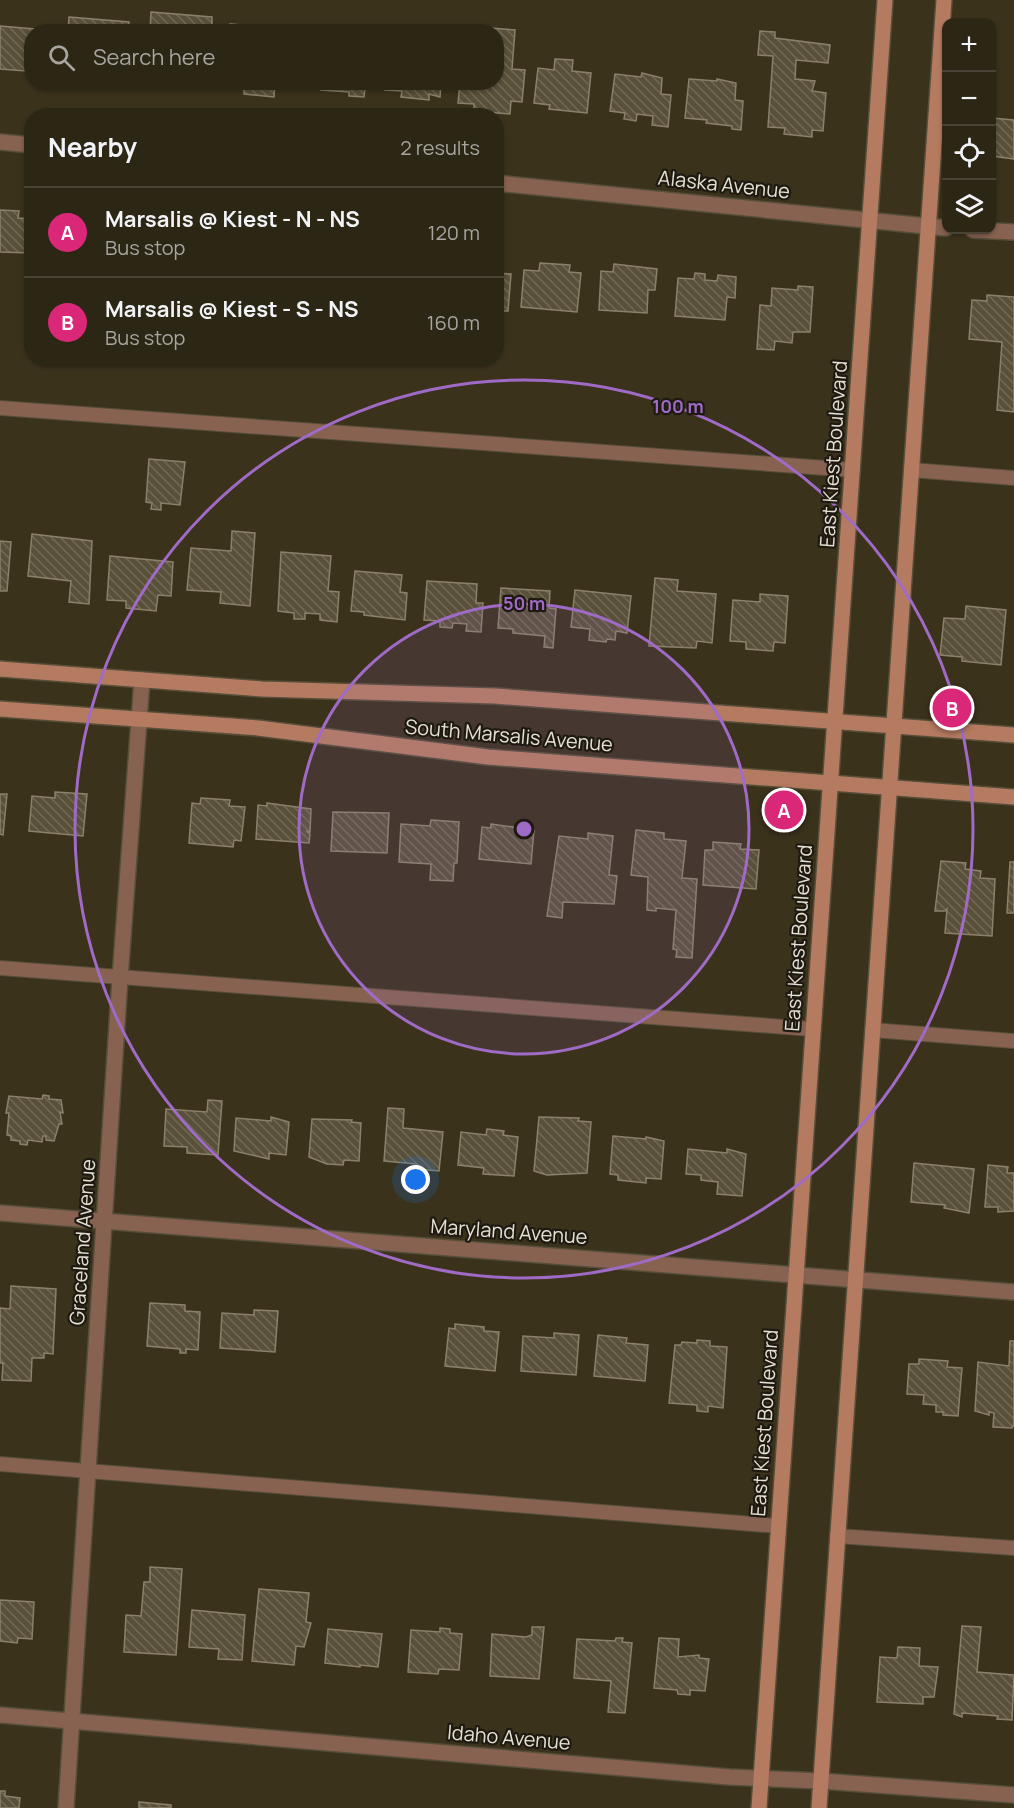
<!DOCTYPE html>
<meta charset="utf-8">
<style>
:root{--surface:#2c2615;--page:#383222;--text:#f1f3f6;--muted:#a6a5a0;--line:#484334;--accent:#db2777}
body{margin:0;font-family:Manrope,sans-serif;background:var(--page);color:var(--text)}
.controls{position:absolute;right:18px;top:18px;display:grid;overflow:hidden;border-radius:12px;box-shadow:0 2px 4px #0004}
.controls button{width:54px;height:54px;display:grid;place-items:center;padding:0;border:0;border-bottom:2px solid var(--line);background:var(--surface);color:var(--text);font:30px sans-serif}
.you{position:absolute;left:416px;top:1180px;width:21px;height:21px;margin:-15px;border:4px solid #fff;border-radius:50%;background:#1a73e8;box-shadow:0 0 0 9px #1a73e833}
.badge{display:grid;place-items:center;width:39px;height:39px;border-radius:50%;background:var(--accent);color:#fff;font-size:20px;font-weight:700}
.pin{position:absolute;translate:-50% -50%;border:3px solid #fff;box-shadow:0 2px 6px #0006}
.list{margin:0;padding:0;list-style:none}
h2{display:flex;justify-content:space-between;align-items:center;height:78px;margin:0;padding:0 24px;font-size:26px}
h2 small{font-size:20px;font-weight:400;color:var(--muted)}
.list li{display:grid;grid-template-columns:39px 1fr auto;gap:18px;align-items:center;box-sizing:border-box;height:90px;padding:0 24px;border-top:2px solid var(--line)}
.list b{display:block;font-size:22px;white-space:nowrap}
.list p{margin:0;font-size:20px;white-space:nowrap;color:var(--muted)}
.list em{font-size:20px;font-style:normal;color:var(--muted)}
.icon{flex:none;width:33px;height:33px;fill:none;stroke:currentColor;stroke-width:2;stroke-linecap:round;stroke-linejoin:round}
.map{position:relative;flex:none;width:1014px;height:1808px;overflow:hidden}
.search{position:absolute;background:var(--surface);box-shadow:0 2px 4px #0004;left:24px;top:24px;width:480px;height:66px;display:flex;align-items:center;gap:15px;box-sizing:border-box;padding:0 21px;border-radius:24px;color:var(--muted);font-size:22px}
.panel{position:absolute;background:var(--surface);box-shadow:0 2px 4px #0004;left:24px;top:108px;width:480px;height:258px;border-radius:24px}
.map>svg:first-child{display:block}
</style>
<div class="map">
<svg width="1014" height="1808" viewBox="0 0 1014 1808">
<defs>
<pattern id="building-back-hatch" width="6" height="6" patternUnits="userSpaceOnUse" patternTransform="scale(1.5)"><rect width="6" height="6" fill="#59503a"/><path d="M-1 5l2 2M0 0l6 6M5-1l2 2" fill="none" stroke="#716956"/></pattern>
</defs>
<rect width="100%" height="100%" fill="#3b321c"/>
<!-- building -->
<g fill="url(#building-back-hatch)" stroke="#8b816a" stroke-width="1.5">
<polygon points="151,12 212,17 212,32 150,32"/>
<polygon points="69,17 129,22 128,32 68,32"/>
<polygon points="230,24 257,26 257,32 229,32"/>
<polygon points="0,26 47,30 32,32 32,67 27,67 26,71 0,69"/>
<polygon points="464,26 515,30 512,69 525,70 522,102 511,101 510,114 474,111 474,104 458,103 460,82 496,82 496,32 464,32"/>
<polygon points="760,31 775,32 775,38 830,45 828,63 796,60 795,79 815,81 812,91 826,93 823,131 812,130 812,137 784,134 785,128 768,127 773,56 758,55"/>
<polygon points="555,59 573,60 572,71 591,73 587,113 549,109 550,105 534,103 538,68 554,70"/>
<polygon points="642,73 662,78 661,94 671,95 668,127 652,125 653,116 637,114 636,121 624,119 625,113 610,111 615,74 641,77"/>
<polygon points="689,79 717,81 717,79 736,83 735,100 743,101 741,130 732,129 732,126 706,123 707,120 685,118"/>
<polygon points="225,82 275,82 274,97 244,94 244,87 225,85"/>
<polygon points="310,82 366,82 364,97 349,96 349,92 321,90 322,85 310,84"/>
<polygon points="386,82 441,82 440,97 429,94 429,100 401,97 402,91 385,90"/>
<polygon points="992,118 1014,120 1014,159 992,156"/>
<polygon points="0,210 19,211 18,218 32,219 30,253 0,252"/>
<polygon points="540,263 570,265 569,272 581,273 577,312 521,307 524,270 539,271"/>
<polygon points="496,264 497,273 511,274 508,311 496,311"/>
<polygon points="614,264 657,269 655,290 648,290 647,313 599,310 601,271 613,272"/>
<polygon points="695,273 705,274 705,280 717,281 718,275 736,277 735,298 727,297 725,320 675,316 678,278 694,279"/>
<polygon points="798,286 813,287 810,332 793,332 792,343 775,341 774,350 757,349 760,305 771,306 772,288 798,290"/>
<polygon points="987,295 1014,297 1014,412 997,410 1002,342 969,339 972,300 987,301"/>
<polygon points="149,459 185,462 180,505 161,503 161,510 151,509 152,503 146,502"/>
<polygon points="232,531 255,533 250,606 220,603 221,592 187,590 191,548 231,551"/>
<polygon points="32,534 92,541 89,604 69,602 71,581 28,576"/>
<polygon points="0,541 11,542 7,591 0,591"/>
<polygon points="281,552 331,556 328,591 339,592 337,622 320,620 320,614 305,613 305,619 294,619 294,613 278,611"/>
<polygon points="110,556 173,562 171,596 158,595 156,611 126,608 126,601 107,600"/>
<polygon points="355,571 402,575 400,592 407,593 405,620 364,615 364,612 351,611"/>
<polygon points="655,578 678,580 677,591 716,594 712,643 697,641 696,648 649,646"/>
<polygon points="427,581 477,584 476,603 483,603 481,632 466,631 467,624 453,623 452,628 440,627 440,621 424,620"/>
<polygon points="501,588 550,591 549,608 556,609 553,648 544,647 545,636 513,633 513,629 498,628"/>
<polygon points="575,590 631,596 627,633 616,631 615,640 607,639 606,642 589,640 590,629 571,627"/>
<polygon points="760,594 788,596 785,643 774,642 773,651 746,649 746,642 730,641 733,600 760,602"/>
<polygon points="966,606 1006,610 1001,665 962,661 962,657 940,655 944,618 965,619"/>
<polygon points="55,792 87,794 83,836 29,831 32,796 55,798"/>
<polygon points="0,794 7,794 3,835 0,834"/>
<polygon points="201,798 230,800 229,806 245,807 241,841 234,840 233,847 189,843 192,803 200,804"/>
<polygon points="267,803 311,809 310,832 306,831 310,834 309,843 256,839 258,805 267,806"/>
<polygon points="333,812 389,813 387,853 331,851"/>
<polygon points="431,820 459,822 457,863 454,863 453,881 430,880 431,864 399,862 401,824 430,826"/>
<polygon points="491,824 534,830 531,864 479,859 482,827 491,828"/>
<polygon points="636,830 664,833 664,839 686,841 682,878 697,879 692,958 676,957 677,950 673,949 676,910 656,908 656,911 647,910 648,877 631,875"/>
<polygon points="588,833 613,836 609,875 617,876 614,904 563,902 562,918 547,916 559,836 588,839"/>
<polygon points="713,842 741,844 740,849 759,850 756,889 703,885 705,850 713,850"/>
<polygon points="941,861 966,863 965,869 981,871 980,878 995,879 992,936 945,933 947,909 945,911 935,911"/>
<polygon points="1010,862 1014,862 1014,913 1007,913"/>
<polygon points="43,1095 49,1096 49,1099 61,1100 63,1113 60,1112 62,1124 59,1124 54,1141 46,1140 46,1136 43,1136 42,1142 28,1140 27,1145 20,1144 20,1141 11,1140 11,1136 7,1135 9,1113 6,1113 9,1096 42,1099"/>
<polygon points="208,1100 222,1101 218,1155 187,1153 187,1147 164,1146 166,1109 207,1112"/>
<polygon points="388,1108 404,1109 403,1128 443,1132 439,1171 417,1169 417,1164 384,1161"/>
<polygon points="271,1117 289,1122 286,1155 269,1153 269,1159 234,1151 236,1118 271,1121"/>
<polygon points="539,1117 579,1118 578,1121 591,1122 587,1173 547,1175 534,1171"/>
<polygon points="312,1119 352,1120 351,1122 361,1123 359,1161 344,1160 343,1165 327,1164 309,1157"/>
<polygon points="487,1129 504,1131 503,1135 518,1137 514,1176 483,1174 484,1168 458,1165 461,1132 486,1135"/>
<polygon points="613,1136 646,1139 646,1137 664,1141 661,1179 646,1178 646,1183 618,1180 618,1175 610,1174"/>
<polygon points="688,1149 727,1153 727,1149 746,1154 742,1196 717,1194 718,1182 701,1180 701,1175 686,1174"/>
<polygon points="914,1163 974,1169 969,1213 944,1208 945,1205 911,1202"/>
<polygon points="988,1165 1008,1167 1007,1173 1014,1173 1014,1211 998,1212 998,1207 985,1207"/>
<polygon points="11,1286 56,1289 53,1354 44,1353 44,1358 32,1358 31,1381 2,1380 3,1363 0,1363 0,1308 10,1309"/>
<polygon points="150,1303 185,1305 185,1311 200,1312 198,1350 186,1349 186,1353 180,1353 180,1349 147,1346"/>
<polygon points="254,1310 278,1311 275,1352 220,1348 222,1313 254,1315"/>
<polygon points="455,1324 484,1327 484,1331 499,1332 495,1371 445,1366 449,1328 455,1329"/>
<polygon points="554,1333 579,1335 576,1375 521,1371 523,1336 554,1338"/>
<polygon points="598,1335 627,1338 626,1343 648,1345 645,1381 594,1376"/>
<polygon points="697,1340 710,1341 710,1346 727,1347 723,1408 708,1406 708,1412 697,1411 697,1405 669,1403 675,1345 681,1345 682,1342 697,1343"/>
<polygon points="1010,1341 1014,1341 1014,1424 1012,1428 993,1427 994,1413 989,1412 989,1415 975,1411 978,1362 1009,1366"/>
<polygon points="919,1359 948,1361 947,1367 962,1368 958,1416 943,1415 943,1412 936,1412 936,1405 923,1404 924,1395 907,1394 909,1364 919,1364"/>
<polygon points="150,1567 182,1569 176,1655 124,1652 126,1615 141,1616 144,1582 150,1582"/>
<polygon points="259,1589 309,1593 306,1622 311,1623 304,1647 296,1646 294,1665 252,1661"/>
<polygon points="0,1600 34,1602 32,1639 18,1638 17,1643 0,1641"/>
<polygon points="192,1610 245,1615 242,1660 218,1659 219,1649 189,1647"/>
<polygon points="962,1626 981,1627 977,1672 1014,1675 1012,1720 997,1719 998,1716 962,1713 962,1717 954,1714"/>
<polygon points="532,1627 544,1627 539,1679 490,1676 492,1634 526,1637 532,1635"/>
<polygon points="440,1628 450,1629 450,1633 462,1634 459,1670 439,1669 438,1674 408,1672 411,1630 440,1632"/>
<polygon points="328,1629 382,1634 378,1667 360,1665 360,1667 325,1663"/>
<polygon points="616,1638 623,1638 622,1642 632,1643 625,1713 608,1712 611,1681 574,1678 577,1639 615,1641"/>
<polygon points="659,1638 679,1639 678,1657 699,1655 699,1658 709,1659 705,1691 690,1690 690,1695 678,1694 677,1690 654,1688"/>
<polygon points="898,1647 920,1648 919,1666 938,1667 934,1697 923,1697 923,1704 877,1702 880,1657 897,1658"/>
<polygon points="0,1791 5,1791 5,1796 20,1798 19,1808 0,1808"/>
<polygon points="139,1802 171,1805 171,1808 139,1808"/>
</g>
<g fill="none" stroke-linecap="round" stroke-linejoin="round">
<defs>
<g id="lane">
<polyline points="0,408 853,470"/>
<polyline points="911,470 1014,478"/>
<polyline points="0,968 812,1029"/>
<polyline points="872,1030 1014,1041"/>
<polyline points="0,1464 778,1526"/>
<polyline points="837,1536 1014,1548"/>
</g>
<g id="street">
<polyline points="0,142 32,145"/>
<polyline points="496,183 946,228"/>
<polyline points="973,230 1014,232"/>
<polyline points="0,1213 1014,1292"/>
<polyline points="0,1715 729,1777 821,1781 1014,1795"/>
<polyline points="66,1808 120,978 142,680"/>
</g>
<g id="secondary">
<polyline points="0,669 262,689 495,696 1014,735"/>
<polyline points="0,709 258,728 488,757 1014,797"/>
<polyline points="759,1808 885,0"/>
<polyline points="819,1808 944,0"/>
</g>
</defs>
<!-- lane casing -->
<use href="#lane" stroke="#564e39" stroke-width="16"/>
<!-- street casing -->
<use href="#street" stroke="#564e39" stroke-width="18"/>
<!-- secondary casing -->
<use href="#secondary" stroke="#564e39" stroke-width="18"/>
<!-- lane -->
<use href="#lane" stroke="#876251" stroke-width="14"/>
<!-- street -->
<use href="#street" stroke="#876251" stroke-width="15"/>
<!-- secondary -->
<use href="#secondary" stroke="#b57b61" stroke-width="15"/>
</g>
<!-- distance rings -->
<circle cx="524" cy="829" r="225" fill="#a06bc6" fill-opacity=".12"/>
<g fill="none" stroke="#a06bc6" stroke-width="3">
<circle cx="524" cy="829" r="225"/>
<circle cx="524" cy="829" r="449"/>
</g>
<g text-anchor="middle" dominant-baseline="central" stroke-width="4.5" stroke-linejoin="round" paint-order="stroke">
<!-- street labels -->
<g font-size="20" fill="#e6e0d3" stroke="#1e1a11">
<text transform="translate(724 184) rotate(6)">Alaska Avenue</text>
<text transform="translate(833 454) rotate(-86)">East Kiest Boulevard</text>
<text transform="translate(509 735) rotate(5)">South Marsalis Avenue</text>
<text transform="translate(798 938) rotate(-86)">East Kiest Boulevard</text>
<text transform="translate(509 1231) rotate(4)">Maryland Avenue</text>
<text transform="translate(82 1242) rotate(-86)">Graceland Avenue</text>
<text transform="translate(764 1423) rotate(-86)">East Kiest Boulevard</text>
<text transform="translate(509 1737) rotate(5)">Idaho Avenue</text>
</g>
</g>
<circle cx="524" cy="829" r="9" fill="#a06bc6" stroke="#1e1a11" stroke-width="3"/>
<g font-size="18" text-anchor="middle" font-weight="bold" fill="#a06bc6" stroke="#1e1a11" stroke-width="4.5" stroke-linejoin="round" paint-order="stroke">
<text x="678" y="413">100 m</text>
<text x="524" y="610">50 m</text>
</g>
</svg>
<div class="controls">
<button>+</button>
<button>−</button>
<button><svg class="icon" aria-label="locate" viewBox="0 0 24 24"><circle cx="12" cy="12" r="6"/><path d="M12 2v4M12 18v4M2 12h4M18 12h4"/></svg></button>
<button><svg class="icon" aria-label="layers" viewBox="0 0 24 24"><path d="M12 4l9 5-9 5-9-5zM3 14l9 5 9-5"/></svg></button>
</div>
<div class="you"></div>
<div class="pin badge" style="left:784px;top:810px">A</div>
<div class="pin badge" style="left:952px;top:708px">B</div>
<div class="search"><svg class="icon" aria-label="search" viewBox="0 0 24 24"><circle cx="10" cy="10" r="6"/><path d="M15 15l6 6"/></svg>Search here</div>
<section class="panel">
<h2>Nearby<small>2 results</small></h2>
<ul class="list">
<li><span class="badge">A</span><div><b>Marsalis @ Kiest - N - NS</b><p>Bus stop</p></div><em>120 m</em></li>
<li><span class="badge">B</span><div><b>Marsalis @ Kiest - S - NS</b><p>Bus stop</p></div><em>160 m</em></li>
</ul>
</section>
</div>
